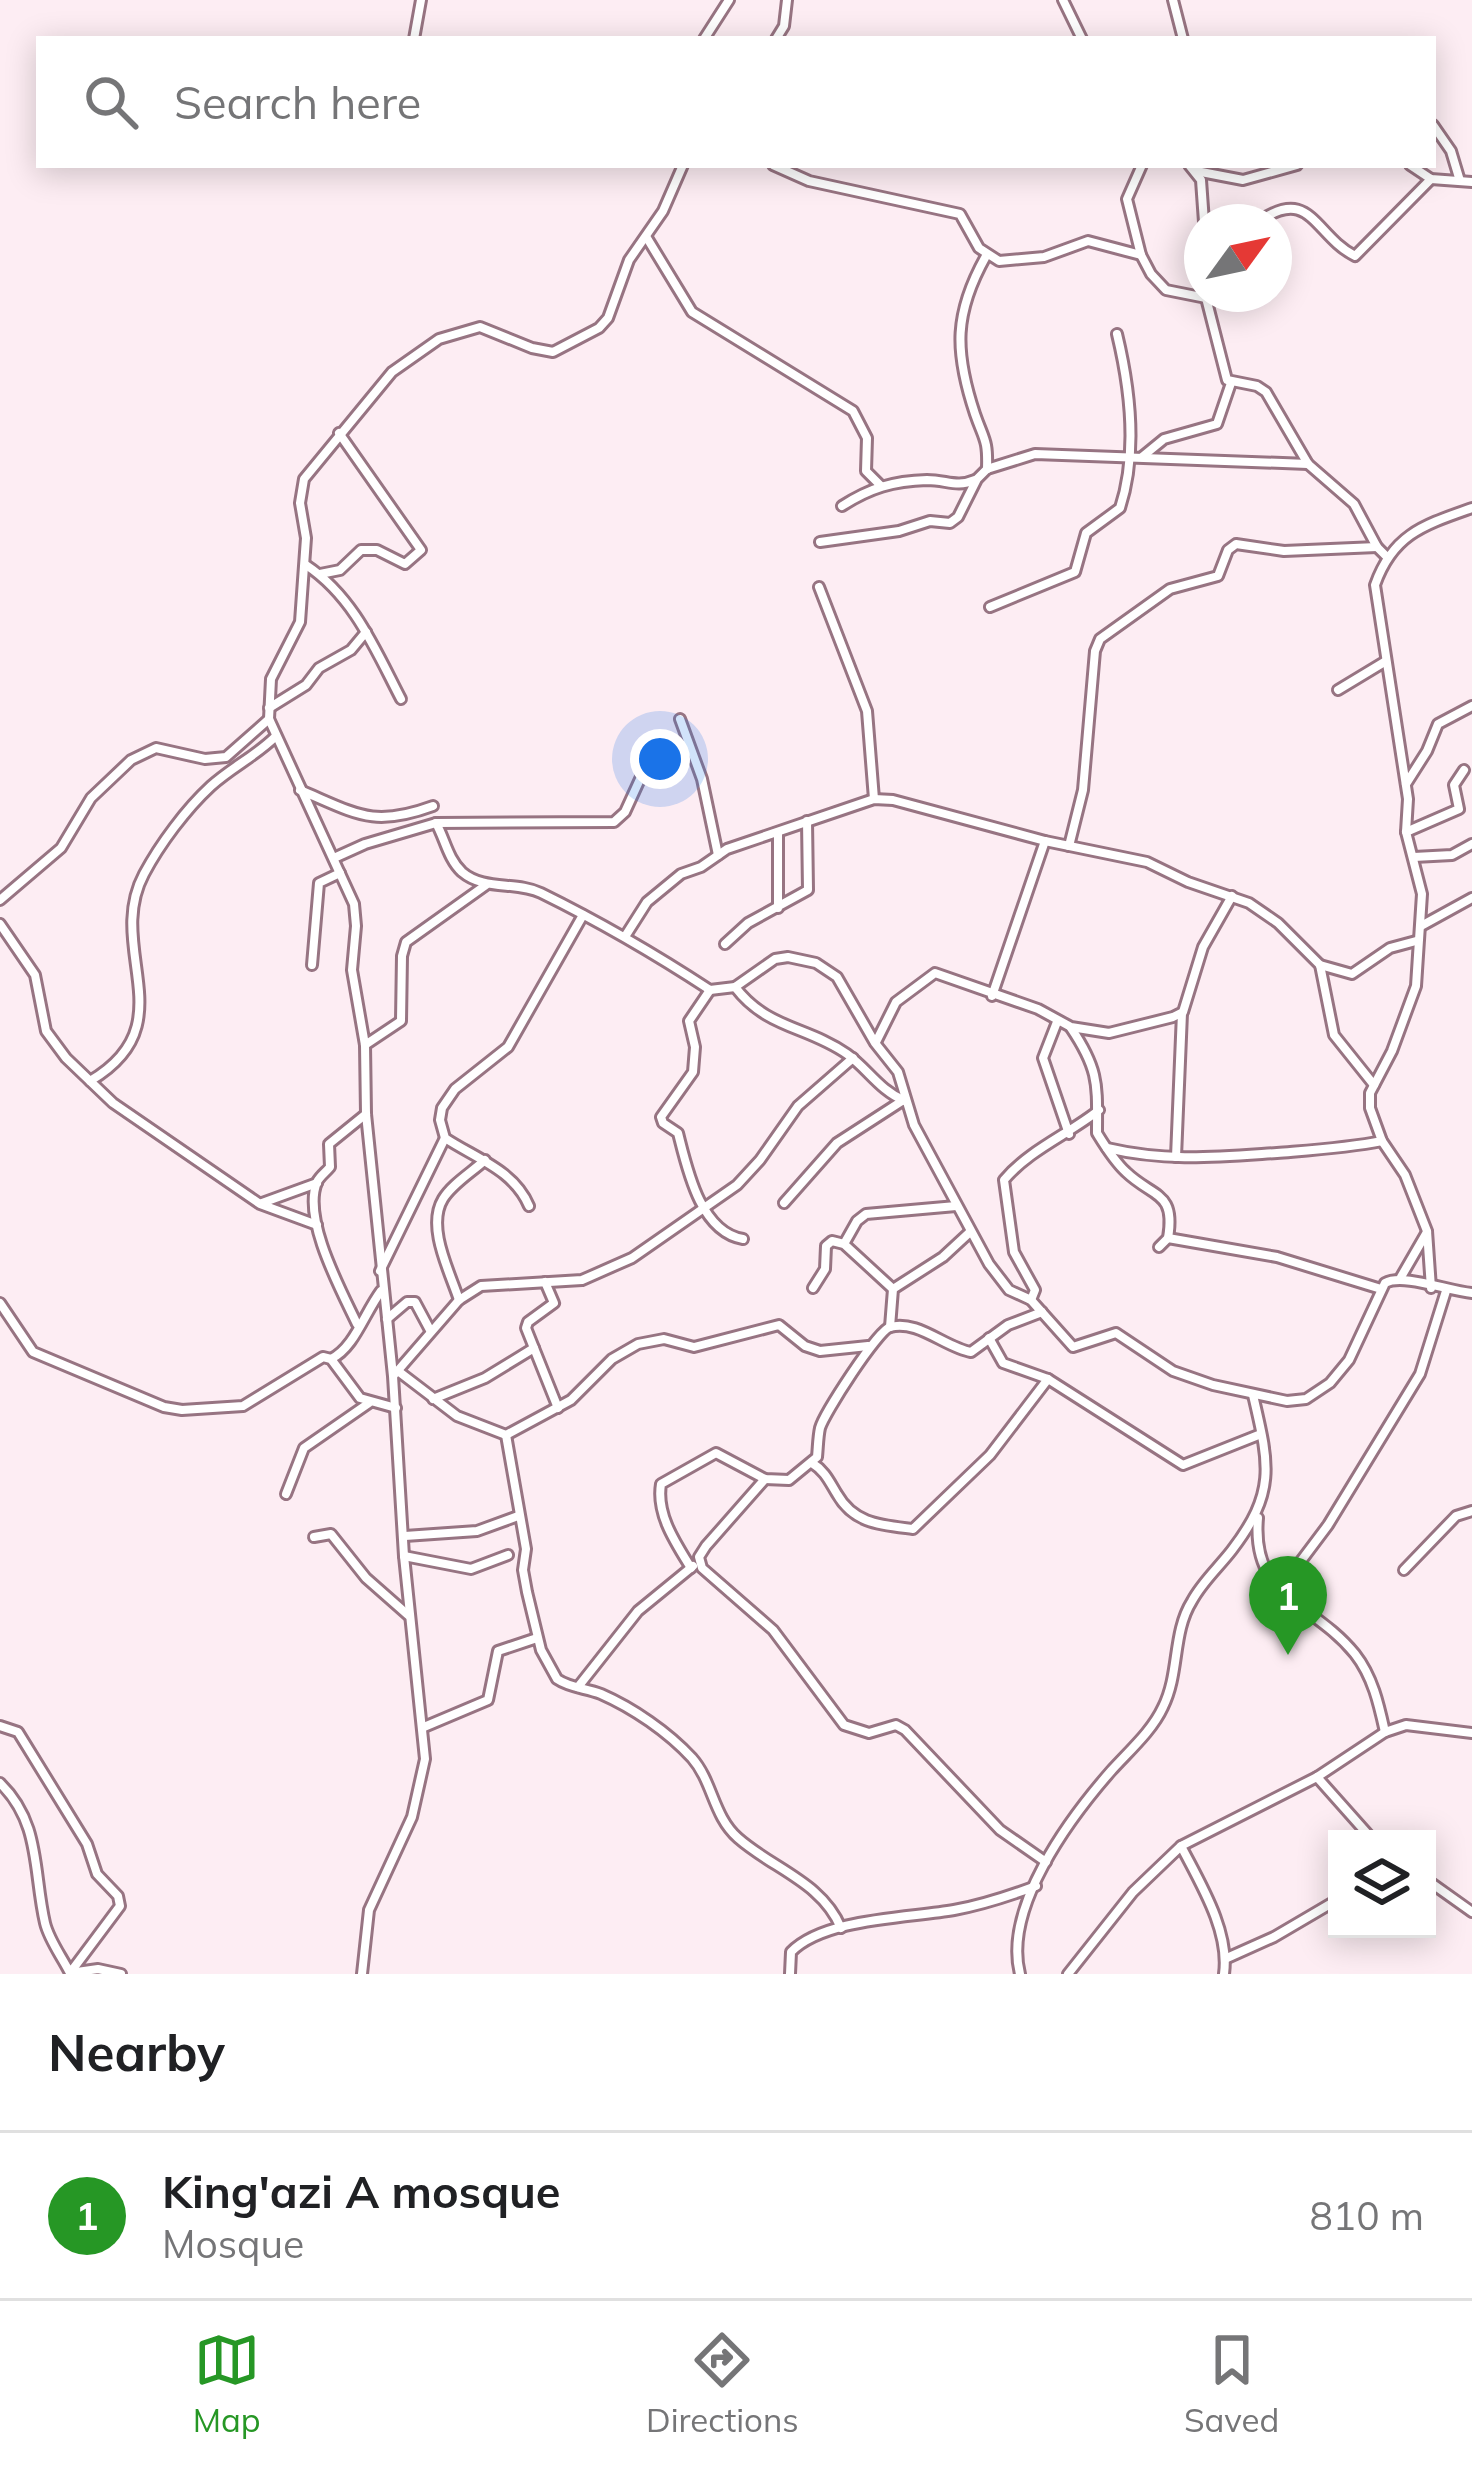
<!DOCTYPE html>
<style>
:root{--surface:#fff;--page:#f6f6f6;--text:#202124;--muted:#757577;--line:#e0e0e0;--accent:#269725}
body{margin:0;font-family:Mulish,sans-serif;background:var(--page);color:var(--text)}
.controls{position:absolute;right:36px;bottom:36px;display:grid;overflow:hidden;border-radius:0px;box-shadow:0 6px 30px #0003}
.controls button{width:108px;height:108px;display:grid;place-items:center;padding:0;border:0;border-bottom:3px solid var(--line);background:var(--surface);color:var(--text);font:60px sans-serif}
.compass{position:absolute;left:1184px;top:204px;width:108px;height:108px;border-radius:50%;background:var(--surface);box-shadow:0 6px 30px #0003;rotate:57deg}
.you{position:absolute;left:660px;top:759px;width:42px;height:42px;margin:-30px;border:9px solid #fff;border-radius:50%;background:#1a73e8;box-shadow:0 0 0 18px #1a73e833}
.badge{display:grid;place-items:center;width:78px;height:78px;border-radius:50%;background:var(--accent);color:#fff;font-size:39px;font-weight:700}
.pin{position:absolute;translate:-50% -99px;filter:drop-shadow(0 3px 6px #0008)}
.pin::after{content:'';position:absolute;top:63px;width:42px;height:36px;background:inherit;clip-path:polygon(0 0,100% 0,50% 100%)}
.list{margin:0;padding:0;list-style:none}
h2{display:flex;justify-content:space-between;align-items:center;height:156px;margin:0;padding:0 48px;font-size:51px}
h2 small{font-size:39px;font-weight:400;color:var(--muted)}
.list li{display:grid;grid-template-columns:78px 1fr auto;gap:36px;align-items:center;box-sizing:border-box;height:168px;padding:0 48px;border-top:3px solid var(--line)}
.list b{display:block;font-size:45px;white-space:nowrap}
.list p{margin:0;font-size:39px;white-space:nowrap;color:var(--muted)}
.list em{font-size:39px;font-style:normal;color:var(--muted)}
.icon{flex:none;width:66px;height:66px;fill:none;stroke:currentColor;stroke-width:2;stroke-linecap:round;stroke-linejoin:round}
.map{position:relative;flex:none;width:1472px;height:1974px;overflow:hidden}
.search{position:absolute;background:var(--surface);box-shadow:0 6px 30px #0003;left:36px;right:36px;top:36px;height:132px;display:flex;align-items:center;gap:30px;box-sizing:border-box;padding:0 42px;border-radius:0px;color:var(--muted);font-size:45px}
.sheet{height:324px;background:var(--surface)}
nav{display:flex;justify-content:space-around;align-items:center;box-sizing:border-box;height:168px;border-top:3px solid var(--line);background:var(--surface);font-size:33px;color:var(--muted)}
nav a{display:grid;justify-items:center;gap:6px}
nav .on{color:var(--accent)}
.map>svg:first-child{display:block}
</style>
<div class="map">
<svg width="1472" height="1974" viewBox="0 0 1472 1974">
<rect width="100%" height="100%" fill="#fdedf3"/>
<g fill="none" stroke-linecap="round" stroke-linejoin="round">
<defs>
<g id="minor">
<polyline points="1063,0 1082,39"/>
<polyline points="1173,0 1183,39"/>
<polyline points="414,39 421,0"/>
<polyline points="704,39 729,0"/>
<polyline points="776,39 784,26 787,0"/>
<polyline points="1433,125 1451,151 1460,181"/>
<polyline points="773,165 809,181 960,214 979,248 999,261 1044,257 1088,241 1141,255"/>
<polyline points="1142,165 1127,199 1141,255 1151,274 1166,290 1206,298"/>
<polyline points="1189,165 1201,180 1204,222"/>
<polyline points="1410,165 1431,179 1472,182"/>
<polyline points="1196,171 1243,180 1297,165"/>
<path d="M 1258,222 C 1311,185 1314,235 1355,256 L 1431,179"/>
<polyline points="647,238 692,312 853,411 867,438 866,471 880,485"/>
<polyline points="1202,238 1195,245 1202,278"/>
<path d="M 986,256 C 954,313 954,351 975,414 C 984,440 988,439 987,469"/>
<polyline points="1205,294 1227,380 1257,386 1266,392 1308,464 1354,504 1377,547 1386,556"/>
<polyline points="1142,457 1164,439 1217,424 1231,383"/>
<path d="M 842,506 C 870,488 893,481 927,480 C 947,480 956,488 975,480"/>
<polyline points="820,542 899,531 930,521 950,523 958,517 977,479 987,469 1035,454 1308,464"/>
<path d="M 306,565 C 354,597 375,649 401,699"/>
<polyline points="320,574 340,570 361,550 377,550 405,564 421,550 339,433"/>
<polyline points="819,587 867,711 874,799"/>
<path d="M 990,607 L 1075,572 L 1086,533 L 1120,508 C 1138,453 1130,388 1117,334"/>
<polyline points="1338,690 1386,661"/>
<polyline points="269,708 306,685 319,668 351,650 366,632"/>
<polyline points="680,719 702,779 718,855"/>
<polyline points="1406,784 1427,751 1438,724 1472,706"/>
<path d="M 300,790 C 357,814 373,828 433,806"/>
<polyline points="436,823 614,822 625,812 657,742"/>
<polyline points="1406,832 1459,809 1454,785 1464,770"/>
<polyline points="778,833 778,908"/>
<polyline points="1069,846 1083,790 1095,651 1100,639 1170,589 1218,576 1228,550 1236,544 1284,551 1377,547"/>
<polyline points="1414,857 1452,855 1472,844"/>
<path d="M 334,858 L 365,844 L 436,823 C 445,839 448,859 462,872 C 484,891 516,881 541,893 C 600,922 655,954 710,990 L 735,987 L 775,959 L 788,957 L 816,963 L 837,977 L 875,1043 L 898,1072 L 914,1125 L 989,1264 L 1009,1290 L 1031,1300 L 1073,1347 L 1116,1333 L 1173,1371 L 1213,1385 L 1287,1401 L 1306,1399 L 1330,1383 L 1349,1360 L 1385,1283 C 1403,1273 1448,1291 1472,1293"/>
<polyline points="0,900 61,848 91,798 131,760 156,748 205,759 226,757 269,719"/>
<polyline points="0,924 35,975 46,1031 66,1058 113,1103 260,1204 317,1225"/>
<polyline points="1421,926 1472,898"/>
<polyline points="626,935 647,902 681,874 701,867 727,849 874,799 893,800 1045,841 1147,862 1188,882 1249,903 1278,923 1320,965 1334,1035 1374,1085"/>
<polyline points="725,944 748,923 808,890 807,821"/>
<polyline points="312,965 319,883 340,873"/>
<polyline points="1320,965 1352,974 1390,948 1416,941"/>
<path d="M 735,987 C 767,1029 807,1026 847,1054 C 868,1069 879,1090 905,1101"/>
<path d="M 710,990 L 689,1021 L 695,1047 L 693,1072 L 661,1117 L 663,1123 L 678,1133 C 687,1168 700,1232 743,1239"/>
<polyline points="992,996 1045,841"/>
<polyline points="1057,1022 1043,1058 1069,1134"/>
<path d="M 1071,1028 C 1100,1071 1097,1086 1097,1133 C 1105,1146 1114,1161 1126,1172 C 1153,1198 1176,1191 1168,1238 L 1159,1247"/>
<polyline points="876,1042 896,1002 935,973 1038,1009 1071,1027 1109,1033 1173,1017 1183,1012 1203,947 1232,896"/>
<polyline points="365,1045 401,1021 402,956 406,942 486,885"/>
<path d="M 90,1081 C 187,1024 104,949 144,874 C 160,844 186,809 211,786 C 232,767 256,756 276,736"/>
<path d="M 1107,1148 C 1167,1162 1216,1157 1277,1153 C 1313,1150 1347,1148 1382,1141"/>
<polyline points="1176,1157 1182,1013"/>
<polyline points="262,1203 317,1183"/>
<polyline points="784,1203 837,1143 902,1101"/>
<path d="M 529,1206 C 514,1170 475,1158 445,1138 L 440,1120 L 442,1108 L 455,1089 L 508,1047 L 583,915"/>
<polyline points="1168,1238 1277,1257 1381,1289"/>
<polyline points="844,1244 857,1221 866,1214 956,1206"/>
<polyline points="380,1271 445,1138"/>
<polyline points="1401,1277 1427,1232"/>
<polyline points="545,1282 554,1303 528,1322 526,1328 558,1408"/>
<polyline points="813,1288 825,1269 826,1246 832,1241 844,1244 893,1289"/>
<path d="M 1431,1288 L 1427,1231 L 1405,1175 L 1382,1141 L 1370,1108 L 1370,1093 L 1392,1051 L 1416,986 L 1422,894 L 1406,832 L 1408,799 L 1375,585 C 1393,534 1424,525 1472,508"/>
<path d="M 459,1300 C 450,1272 426,1227 443,1199 C 452,1184 472,1172 485,1160"/>
<path d="M 1031,1300 L 1035,1290 L 1014,1252 L 1004,1180 C 1029,1150 1069,1134 1099,1110"/>
<polyline points="0,1303 33,1352 164,1407 182,1410 243,1406 323,1357 331,1359 360,1398 396,1408"/>
<polyline points="387,1319 407,1302 415,1302 430,1330"/>
<path d="M 357,1324 C 341,1290 302,1219 317,1182 C 320,1176 326,1172 330,1167 L 329,1144 L 366,1114"/>
<polyline points="890,1327 893,1289 943,1257 970,1232"/>
<polyline points="989,1338 1003,1363 1048,1379 1183,1465 1261,1434"/>
<path d="M 331,1359 C 354,1348 364,1314 381,1291"/>
<polyline points="398,1371 457,1416 506,1435 571,1400 612,1359 638,1344 664,1339 694,1347 779,1325 805,1346 820,1351 868,1346"/>
<polyline points="394,1375 459,1300 481,1286 582,1280 632,1258 737,1185 760,1160 798,1106 853,1058"/>
<polyline points="433,1399 485,1378 534,1348"/>
<path d="M 506,1435 L 526,1549 L 523,1570 L 527,1592 L 541,1650 L 557,1679 C 570,1688 586,1688 601,1694 C 633,1708 668,1732 692,1758 C 713,1782 713,1816 738,1838 C 773,1869 822,1882 841,1928"/>
<path d="M 812,1463 C 825,1471 829,1481 837,1494 C 854,1524 881,1525 913,1529 L 990,1455 L 1048,1379"/>
<polyline points="765,1479 706,1546 699,1557 702,1568 773,1630 844,1725 869,1733 896,1725 905,1730 1000,1830 1046,1862"/>
<polyline points="286,1494 304,1448 369,1403"/>
<path d="M 1258,1518 C 1251,1599 1312,1601 1355,1654 C 1373,1677 1379,1705 1385,1732"/>
<polyline points="405,1536 477,1531 518,1516"/>
<polyline points="314,1537 331,1534 366,1578 408,1615"/>
<polyline points="404,1556 471,1569 508,1555"/>
<path d="M 691,1568 C 675,1542 656,1514 661,1484 L 716,1453 L 765,1479 L 789,1480 L 817,1457 C 818,1447 818,1437 820,1428 C 824,1414 877,1331 890,1327 C 917,1319 946,1348 971,1352 L 1008,1325 L 1042,1312"/>
<polyline points="1404,1570 1456,1516 1472,1511"/>
<polyline points="1280,1589 1328,1525 1420,1374 1446,1291"/>
<polyline points="578,1687 638,1611 693,1566"/>
<path d="M 0,1726 L 18,1732 L 87,1844 L 97,1874 L 118,1896 L 120,1906 L 70,1973 C 62,1957 49,1940 45,1923 C 33,1871 41,1823 0,1783"/>
<polyline points="424,1727 488,1700 498,1651 537,1638"/>
<polyline points="1317,1777 1372,1839"/>
<path d="M 1181,1846 C 1200,1883 1230,1931 1224,1974"/>
<polyline points="1427,1880 1472,1912"/>
<polyline points="1227,1958 1274,1937 1337,1900"/>
<polyline points="70,1973 98,1969 121,1974"/>
<polyline points="362,1974 369,1910 412,1817 425,1759 404,1556 393,1376 366,1114 365,1045 352,970 356,926 354,904 269,719 271,679 300,622 306,538 300,503 304,479 392,372 439,339 480,327 532,348 553,352 599,328 608,318 629,260 663,211 683,165"/>
<path d="M 790,1974 L 791,1952 C 824,1918 909,1918 954,1910 C 982,1905 1009,1896 1036,1886"/>
<path d="M 1020,1974 C 1003,1908 1069,1819 1111,1771 C 1129,1751 1152,1731 1163,1707 C 1180,1673 1172,1633 1192,1601 C 1202,1582 1219,1567 1232,1550 C 1277,1491 1269,1464 1253,1395"/>
<polyline points="1068,1974 1133,1892 1181,1846 1317,1777 1385,1732 1406,1725 1472,1733"/>
</g>
</defs>
<!-- minor casing -->
<use href="#minor" stroke="#977482" stroke-width="14"/>
<!-- minor -->
<use href="#minor" stroke="#fff" stroke-width="8"/>
</g>
</svg>
<div class="controls">
<button><svg class="icon" aria-label="layers" viewBox="0 0 24 24"><path d="M12 4l9 5-9 5-9-5zM3 14l9 5 9-5"/></svg></button>
</div>
<svg class="compass" viewBox="-18 -18 36 36"><path d="M0-13l5 13h-10z" fill="#e53935"/><path d="M0 13l5-13h-10z" fill="#757577"/></svg>
<div class="you"></div>
<div class="pin badge" style="left:1288px;top:1655px">1</div>
<div class="search"><svg class="icon" aria-label="search" viewBox="0 0 24 24"><circle cx="10" cy="10" r="6"/><path d="M15 15l6 6"/></svg>Search here</div>
</div>
<section class="sheet">
<h2>Nearby<small></small></h2>
<ul class="list">
<li><span class="badge">1</span><div><b>King'azi A mosque</b><p>Mosque</p></div><em>810 m</em></li>
</ul>
</section>
<nav>
<a class="on"><svg class="icon" aria-label="map" viewBox="0 0 24 24"><path d="M3 6l6-2 6 2 6-2v14l-6 2-6-2-6 2zM9 4v14M15 6v14"/></svg>Map</a>
<a><svg class="icon" aria-label="directions" viewBox="0 0 24 24"><path d="M12 3l9 9-9 9-9-9zM9 14v-3h6M13 9l2 2-2 2"/></svg>Directions</a>
<a><svg class="icon" aria-label="saved" viewBox="0 0 24 24"><path d="M7 4h10v16l-5-4-5 4z"/></svg>Saved</a>
</nav>
